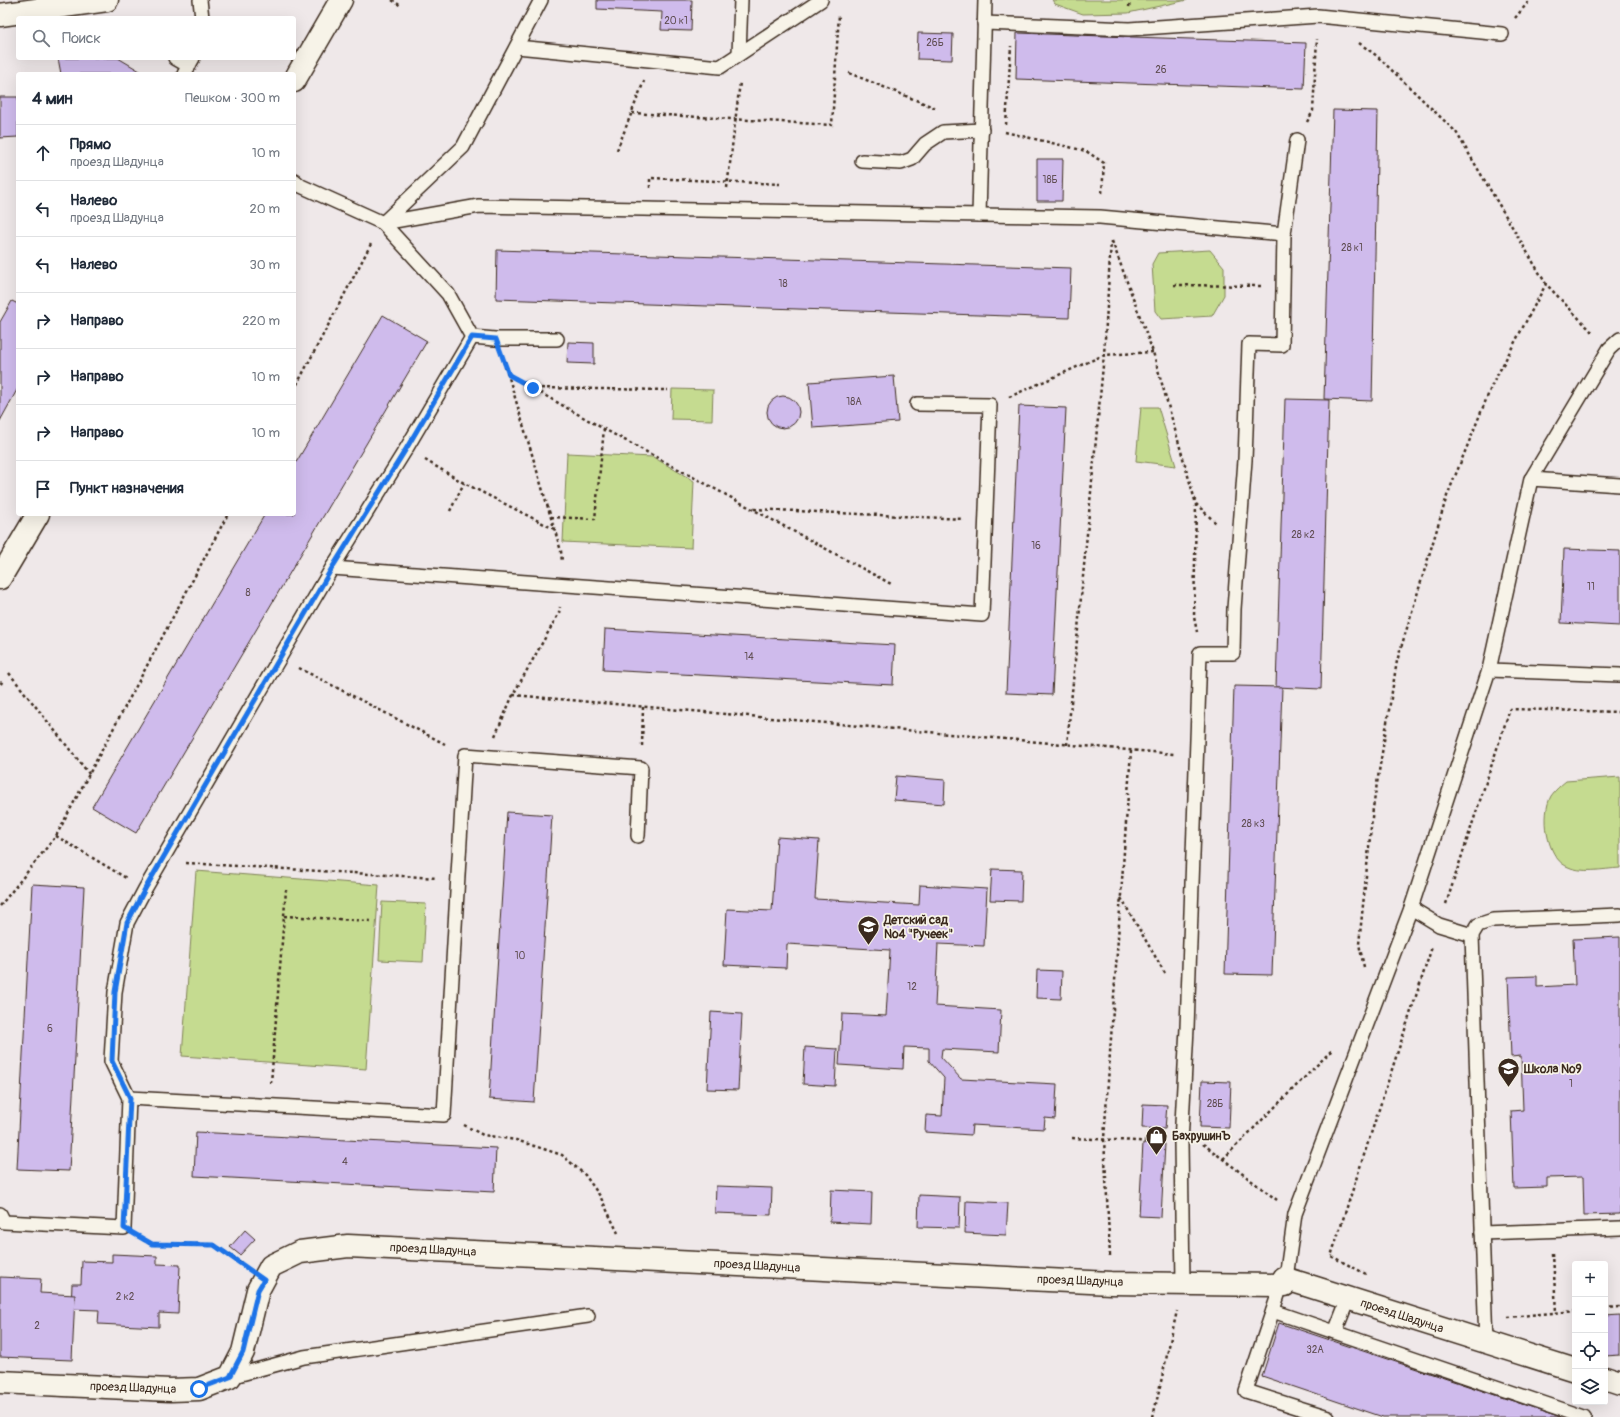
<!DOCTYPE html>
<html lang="ru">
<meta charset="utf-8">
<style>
:root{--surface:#fff;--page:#f6f6f7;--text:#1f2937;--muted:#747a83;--line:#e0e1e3}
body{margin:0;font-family:Pangolin,sans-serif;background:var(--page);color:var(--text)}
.controls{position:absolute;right:12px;bottom:12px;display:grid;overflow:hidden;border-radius:4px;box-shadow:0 4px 16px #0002}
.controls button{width:36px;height:36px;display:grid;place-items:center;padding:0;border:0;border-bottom:1px solid var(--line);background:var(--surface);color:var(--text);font:20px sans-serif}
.stop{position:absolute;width:12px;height:12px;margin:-9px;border:3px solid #1a73e8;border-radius:50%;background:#fff}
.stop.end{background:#1a73e8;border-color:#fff;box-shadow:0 1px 4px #0008}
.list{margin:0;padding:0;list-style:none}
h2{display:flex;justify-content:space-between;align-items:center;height:52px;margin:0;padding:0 16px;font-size:17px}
h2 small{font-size:13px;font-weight:400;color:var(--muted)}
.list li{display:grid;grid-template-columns:26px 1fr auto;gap:12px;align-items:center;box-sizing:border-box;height:56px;padding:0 16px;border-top:1px solid var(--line)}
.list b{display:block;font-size:15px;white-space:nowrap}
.list p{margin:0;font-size:13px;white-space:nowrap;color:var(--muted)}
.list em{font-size:13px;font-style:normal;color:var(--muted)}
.icon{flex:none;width:22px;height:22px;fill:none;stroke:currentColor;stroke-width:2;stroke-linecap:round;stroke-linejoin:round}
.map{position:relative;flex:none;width:1620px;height:1417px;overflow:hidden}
.search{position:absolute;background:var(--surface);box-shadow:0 4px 16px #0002;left:16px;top:16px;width:280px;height:44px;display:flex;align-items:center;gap:10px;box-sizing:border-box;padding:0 14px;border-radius:4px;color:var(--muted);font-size:15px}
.panel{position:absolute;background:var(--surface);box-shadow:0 4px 16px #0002;left:16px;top:72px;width:280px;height:444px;border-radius:4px}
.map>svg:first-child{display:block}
</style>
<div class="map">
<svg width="1620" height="1417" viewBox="0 0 1620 1417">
<rect width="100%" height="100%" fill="#efe8e9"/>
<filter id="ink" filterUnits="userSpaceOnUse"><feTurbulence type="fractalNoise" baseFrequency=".025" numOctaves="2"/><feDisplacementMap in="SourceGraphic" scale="8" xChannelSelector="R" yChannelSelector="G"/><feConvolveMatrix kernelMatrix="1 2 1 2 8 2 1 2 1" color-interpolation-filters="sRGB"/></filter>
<g filter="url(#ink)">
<!-- green -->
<g fill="#c5db90" stroke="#808257">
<polygon points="1052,0 1187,0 1128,13 1083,14 1055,4"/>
<polygon points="1210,250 1224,267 1224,295 1212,316 1161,319 1155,311 1152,264 1158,253"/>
<polygon points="672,389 713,390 712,420 671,419"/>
<polygon points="1141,407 1158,407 1176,466 1136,461"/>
<polygon points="567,453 653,457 694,481 691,548 563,542"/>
<path d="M 1620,777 L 1620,868 C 1603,869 1581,874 1566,866 C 1546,856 1541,814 1551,796 C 1555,790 1561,785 1566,781 Z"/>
<polygon points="196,871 379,885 366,1069 182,1056"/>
<polygon points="382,902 426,904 423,962 379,960"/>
</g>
<!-- building -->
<g fill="#cfbbec" stroke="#3b2a1e">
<polygon points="597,0 692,0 691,31 661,30 662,12 597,9"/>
<polygon points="918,33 953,34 952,60 917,59"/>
<polygon points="1017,33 1306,43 1304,89 1016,79"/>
<polygon points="58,58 118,58 145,74 61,74"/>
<polygon points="0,97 18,97 18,137 0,138"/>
<polygon points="1333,110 1378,111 1372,401 1324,399"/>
<polygon points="1037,159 1063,159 1062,201 1037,201"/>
<polygon points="497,250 1071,268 1069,318 496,299"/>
<polygon points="12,301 18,304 18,388 0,421 0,322"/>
<polygon points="383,315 427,341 136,833 92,807 265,514 294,514 294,466"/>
<polygon points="568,342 594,343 594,364 567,363"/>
<polygon points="894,376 898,422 813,428 809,382"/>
<circle cx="783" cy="412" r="16"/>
<polygon points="1285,399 1329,400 1321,689 1276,687"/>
<polygon points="1019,406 1066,408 1052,695 1006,693"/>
<polygon points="1564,549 1620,551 1620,626 1561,623"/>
<polygon points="605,629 895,645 893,685 603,670"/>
<polygon points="1234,686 1282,687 1272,975 1225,974"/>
<polygon points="896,776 945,780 944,804 894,800"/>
<polygon points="507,812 552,815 534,1102 489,1099"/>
<polygon points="777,837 819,840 815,899 919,905 920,885 987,889 984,946 938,944 935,1006 1001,1010 999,1052 942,1049 941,1057 961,1079 1057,1084 1055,1119 1045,1118 1044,1129 972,1125 971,1135 925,1132 926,1115 942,1116 944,1078 929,1061 929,1048 904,1047 903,1069 839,1065 842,1014 886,1016 890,950 787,944 786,968 724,965 727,909 772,911"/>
<polygon points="992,869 1022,870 1021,901 990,900"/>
<polygon points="32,884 84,887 69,1171 17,1169"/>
<polygon points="1620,937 1620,1214 1584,1215 1583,1177 1547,1178 1547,1187 1514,1188 1511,1111 1523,1110 1521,1056 1511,1057 1508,977 1537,976 1537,987 1575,985 1573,939"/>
<polygon points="1037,970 1062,971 1061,999 1036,998"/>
<polygon points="711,1012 742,1014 738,1090 707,1089"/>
<polygon points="805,1047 837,1049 835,1086 803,1084"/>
<polygon points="1202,1081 1231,1082 1229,1128 1200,1127"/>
<polygon points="1143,1104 1167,1105 1165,1129 1142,1128"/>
<polygon points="196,1132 496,1148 494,1192 194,1176"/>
<polygon points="1143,1143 1165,1144 1161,1217 1139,1216"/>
<polygon points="716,1186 772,1188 771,1215 715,1213"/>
<polygon points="831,1190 872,1192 871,1224 830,1222"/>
<polygon points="919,1195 960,1197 959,1228 918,1227"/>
<polygon points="966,1201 1008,1203 1006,1235 965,1233"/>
<polygon points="245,1230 255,1239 240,1255 230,1247"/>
<polygon points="112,1254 157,1256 157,1264 180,1265 178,1314 159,1313 159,1327 98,1324 99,1310 71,1309 72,1284 81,1284 82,1261 112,1262"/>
<polygon points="0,1277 41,1279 40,1293 75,1295 72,1360 0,1357"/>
<polygon points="1620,1315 1620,1355 1605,1356 1605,1316"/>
<polygon points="1279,1323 1561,1417 1383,1417 1262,1376"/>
</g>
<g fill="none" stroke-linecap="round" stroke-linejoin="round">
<defs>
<g id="service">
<polyline points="200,0 202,18"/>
<polyline points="984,23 1129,29 1318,16 1502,34"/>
<polyline points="517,47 720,67 821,0"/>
<polyline points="739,54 741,0"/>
<polyline points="175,58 189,66"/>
<polyline points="184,74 193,58"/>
<polyline points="862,161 901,163 912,159 925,144 943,132 982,130"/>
<polyline points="979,215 985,0"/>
<polyline points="383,223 479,206 1100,217 1284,234"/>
<polyline points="383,223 463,147 541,0"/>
<polyline points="472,337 495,339 557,339"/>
<polyline points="1531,479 1609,349 1620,339"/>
<polyline points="332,568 982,615 990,405 917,404"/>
<polyline points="1489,670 1620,675"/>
<polyline points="1411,908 1439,925 1472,935"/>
<polyline points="129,1098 444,1115 465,755 641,768 638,836"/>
<polyline points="0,1214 4,1222 124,1228 129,1098 111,1061 115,992 127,923 145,889 332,568 406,449 472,337 448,294 383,223 301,186 294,180"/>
<polyline points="1482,1233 1620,1228"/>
<polyline points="1283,1280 1246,1391 1328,1417"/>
<polyline points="1183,1283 1181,1143 1187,1028 1200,653 1233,653 1234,609 1245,460 1249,344 1282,345 1284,234 1297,140"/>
<polyline points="1285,1285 1295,1214 1411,908 1489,670 1531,479 1620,485"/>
<polyline points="1273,1311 1584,1417"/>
<polyline points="1335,1332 1348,1299"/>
<polyline points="1486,1343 1472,935 1478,925 1493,920 1620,915"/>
<polyline points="230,1377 304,1357 588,1316"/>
</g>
<g id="minor">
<polyline points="1605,1379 1620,1384"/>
<polyline points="0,1382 170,1390 199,1389 230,1377 243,1352 258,1290 271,1266 300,1252 348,1246 1111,1283 1285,1285 1284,1278 1575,1370"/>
</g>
<polyline id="tertiary" points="0,15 107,0"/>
<g id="secondary">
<polyline points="294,81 341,0"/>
<polyline points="0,578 38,514"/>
</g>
</defs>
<!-- service casing -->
<use href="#service" stroke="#3b2a1e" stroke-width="16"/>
<!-- minor casing -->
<use href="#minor" stroke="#3b2a1e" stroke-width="25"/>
<!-- tertiary casing -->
<use href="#tertiary" stroke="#3b2a1e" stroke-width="25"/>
<!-- secondary casing -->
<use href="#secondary" stroke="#3b2a1e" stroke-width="25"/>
<!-- path -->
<g stroke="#3b2a1e" stroke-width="2.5" stroke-dasharray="3 3" stroke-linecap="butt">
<polyline points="392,0 401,6"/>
<polyline points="1129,7 1130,0"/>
<polyline points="1515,18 1530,0"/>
<polyline points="1359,43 1377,56 1456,132 1546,284 1593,333"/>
<polyline points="849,73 938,109"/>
<polyline points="632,113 832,125 839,14"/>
<polyline points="1307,122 1313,111 1317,39"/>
<polyline points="1006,125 1011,46"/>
<polyline points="1005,132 1086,151 1104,163 1102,194"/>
<polyline points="617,150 644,81"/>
<polyline points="650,188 650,178 780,184"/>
<polyline points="727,188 740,82"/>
<polyline points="1112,241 1153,352 1196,504 1217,524"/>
<polyline points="1174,285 1261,286"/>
<polyline points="504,361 561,551 562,562"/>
<polyline points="509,375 604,429 893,585"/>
<polyline points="535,388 668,390"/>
<polyline points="294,390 371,244"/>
<polyline points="1009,397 1104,355 1153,352"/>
<polyline points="425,460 464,483 554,529"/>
<polyline points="1196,504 1194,617 1197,632"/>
<polyline points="754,509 964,519"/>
<polyline points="450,511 464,483"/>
<polyline points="551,517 595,519 604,429"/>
<polyline points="299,668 445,744"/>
<polyline points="9,673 90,775"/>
<polyline points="0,682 3,684"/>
<polyline points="513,695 1174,754"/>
<polyline points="495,736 513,695 559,613 560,607"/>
<polyline points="1067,745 1104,355 1111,241"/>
<polyline points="642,746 643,707"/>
<polyline points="56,836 126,878"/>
<polyline points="186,863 437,878"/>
<polyline points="1121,898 1166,975"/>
<polyline points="1446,904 1510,709 1620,712"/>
<polyline points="0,906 56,836 228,514"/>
<polyline points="284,916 371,921"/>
<polyline points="1364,967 1359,944 1373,808 1397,661 1447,496 1492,385 1546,284"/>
<polyline points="271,1083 286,890"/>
<polyline points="464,1125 483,1135 516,1140 562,1155 585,1175 600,1196 618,1233"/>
<polyline points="1072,1138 1159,1142"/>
<polyline points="1203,1144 1277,1200"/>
<polyline points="1223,1159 1333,1049"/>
<polyline points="143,1239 151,1244 214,1245 242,1264"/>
<polyline points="1553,1253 1556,1313"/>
<polyline points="1110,1256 1104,1139 1131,751"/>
<polyline points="1366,1274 1331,1256 1432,947"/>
<polyline points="1605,1308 1620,1307"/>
<polyline points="1508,1317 1575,1311"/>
<polyline points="1153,1417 1177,1311"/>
</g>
<!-- service -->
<use href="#service" stroke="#f7f3e8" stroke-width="13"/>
<!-- minor -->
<use href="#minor" stroke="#f7f3e8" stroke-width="22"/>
<!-- tertiary -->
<use href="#tertiary" stroke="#f7f3e8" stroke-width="22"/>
<!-- secondary -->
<use href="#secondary" stroke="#f7f3e8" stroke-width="22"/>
</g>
</g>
<g fill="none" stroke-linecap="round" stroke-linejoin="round" filter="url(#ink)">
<!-- route -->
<polyline stroke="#1a73e8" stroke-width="5" points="199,1389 230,1377 243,1352 258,1290 264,1280 214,1245 152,1244 124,1228 130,1098 112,1061 115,992 127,923 145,889 332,568 406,449 472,337 496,339 509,375 533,388"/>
</g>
<!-- icons -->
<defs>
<symbol id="school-pin" viewBox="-11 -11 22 30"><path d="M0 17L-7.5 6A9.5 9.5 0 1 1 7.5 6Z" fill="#3b2a1e" stroke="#f7f3e8"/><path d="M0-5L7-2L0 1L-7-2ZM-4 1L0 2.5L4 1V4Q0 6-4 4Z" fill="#fff"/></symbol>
<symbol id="shop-pin" viewBox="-11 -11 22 30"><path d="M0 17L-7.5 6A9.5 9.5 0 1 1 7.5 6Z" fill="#3b2a1e" stroke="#f7f3e8"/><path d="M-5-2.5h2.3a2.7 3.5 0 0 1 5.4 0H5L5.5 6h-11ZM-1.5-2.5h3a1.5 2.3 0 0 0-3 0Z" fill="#fff"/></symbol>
</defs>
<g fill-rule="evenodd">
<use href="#school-pin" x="856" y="914" width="25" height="34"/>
<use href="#school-pin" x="1496" y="1056" width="25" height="34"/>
<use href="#shop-pin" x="1144" y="1124" width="25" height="34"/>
</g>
<g text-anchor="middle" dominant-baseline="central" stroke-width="3.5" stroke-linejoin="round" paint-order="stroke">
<!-- number labels -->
<g font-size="10" fill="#604e52">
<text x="676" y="21">20 к1</text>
<text x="935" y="43">26Б</text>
<text x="1161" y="70">26</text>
<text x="1050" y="180">18Б</text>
<text x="1352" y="248">28 к1</text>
<text x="783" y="284">18</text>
<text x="854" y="402">18А</text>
<text x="1303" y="535">28 к2</text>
<text x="1036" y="546">16</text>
<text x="1591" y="587">11</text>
<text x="248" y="593">8</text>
<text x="749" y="657">14</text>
<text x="1253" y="824">28 к3</text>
<text x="520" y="956">10</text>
<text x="912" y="987">12</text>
<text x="50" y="1029">6</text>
<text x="1571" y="1084">1</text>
<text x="1215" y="1104">28Б</text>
<text x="345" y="1162">4</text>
<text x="125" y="1297">2 к2</text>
<text x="37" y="1326">2</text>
<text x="1315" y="1350">32А</text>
</g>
<!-- poi labels -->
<g font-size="12" font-weight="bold" fill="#3b2a1e" stroke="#f7f3e8" text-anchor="start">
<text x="884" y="920">Детский сад<tspan x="884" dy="14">№4 "Ручеек"</tspan></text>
<text x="1524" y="1069">Школа №9</text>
<text x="1172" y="1136">БахрушинЪ</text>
</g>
<!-- street labels -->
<g font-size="12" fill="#3b2a1e" stroke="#f7f3e8">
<text transform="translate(433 1250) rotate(3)">проезд Шадунца</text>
<text transform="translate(757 1266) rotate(3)">проезд Шадунца</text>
<text transform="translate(1080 1281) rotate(2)">проезд Шадунца</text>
<text transform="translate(1402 1316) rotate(18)">проезд Шадунца</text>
<text transform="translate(133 1388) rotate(2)">проезд Шадунца</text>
</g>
</g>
</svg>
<div class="controls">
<button>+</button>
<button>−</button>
<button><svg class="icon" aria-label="locate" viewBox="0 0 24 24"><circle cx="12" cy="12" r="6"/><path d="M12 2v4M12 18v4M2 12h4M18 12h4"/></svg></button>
<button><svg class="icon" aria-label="layers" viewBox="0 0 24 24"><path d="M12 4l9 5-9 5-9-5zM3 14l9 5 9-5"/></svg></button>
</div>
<div class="stop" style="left:199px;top:1389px"></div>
<div class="stop end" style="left:533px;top:388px"></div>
<div class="search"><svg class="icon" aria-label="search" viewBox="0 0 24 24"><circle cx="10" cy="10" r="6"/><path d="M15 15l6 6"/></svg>Поиск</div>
<section class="panel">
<h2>4 мин<small>Пешком · 300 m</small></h2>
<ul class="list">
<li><svg class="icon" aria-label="ahead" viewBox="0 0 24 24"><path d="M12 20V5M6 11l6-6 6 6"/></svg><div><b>Прямо</b><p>проезд Шадунца</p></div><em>10 m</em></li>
<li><svg class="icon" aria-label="left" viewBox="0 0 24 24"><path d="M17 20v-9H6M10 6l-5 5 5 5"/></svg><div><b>Налево</b><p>проезд Шадунца</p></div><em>20 m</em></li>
<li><svg class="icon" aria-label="left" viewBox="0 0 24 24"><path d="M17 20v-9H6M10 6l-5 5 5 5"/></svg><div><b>Налево</b></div><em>30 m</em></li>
<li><svg class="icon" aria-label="right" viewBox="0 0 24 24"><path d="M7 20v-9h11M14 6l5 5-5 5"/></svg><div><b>Направо</b></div><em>220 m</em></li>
<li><svg class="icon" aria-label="right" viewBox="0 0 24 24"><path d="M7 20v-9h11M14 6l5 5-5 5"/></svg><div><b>Направо</b></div><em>10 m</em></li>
<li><svg class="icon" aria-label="right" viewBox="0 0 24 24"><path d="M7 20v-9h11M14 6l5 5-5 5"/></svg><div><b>Направо</b></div><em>10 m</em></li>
<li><svg class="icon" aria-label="arrive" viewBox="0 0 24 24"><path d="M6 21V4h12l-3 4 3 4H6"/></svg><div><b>Пункт назначения</b></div></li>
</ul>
</section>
</div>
